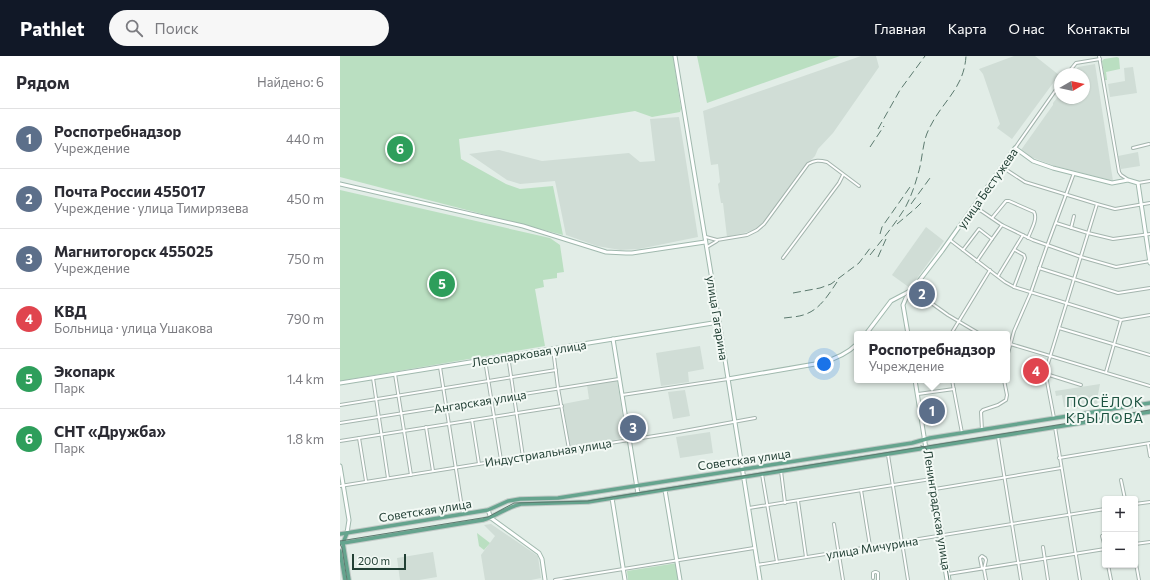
<!DOCTYPE html>
<html lang="ru">
<meta charset="utf-8">
<style>
:root{--surface:#fff;--page:#f7f7f7;--text:#2b2b33;--muted:#7c7c81;--line:#e1e1e2;--accent:#111827}
body{margin:0;font-family:Commissioner,sans-serif;background:var(--page);color:var(--text)}
.controls{position:absolute;right:12px;bottom:12px;display:grid;overflow:hidden;border-radius:4px;box-shadow:0 1px 3px #0004}
.controls button{width:36px;height:36px;display:grid;place-items:center;padding:0;border:0;border-bottom:1px solid var(--line);background:var(--surface);color:var(--text);font:20px sans-serif}
.compass{position:absolute;left:714px;top:12px;width:36px;height:36px;border-radius:50%;background:var(--surface);box-shadow:0 1px 3px #0004;rotate:81deg}
.scale{position:absolute;left:12px;bottom:10px;width:54px;box-sizing:border-box;padding-left:4px;border:2px solid #213f34;border-top:0;font-size:11px;line-height:14px;white-space:nowrap;color:#213f34;-webkit-text-stroke:3px #f3f9f5;paint-order:stroke}
.you{position:absolute;left:484px;top:308px;width:14px;height:14px;margin:-10px;border:3px solid #fff;border-radius:50%;background:#1a73e8;box-shadow:0 0 0 6px #1a73e833}
.badge{display:grid;place-items:center;width:26px;height:26px;border-radius:50%;background:var(--accent);color:#fff;font-size:13px;font-weight:700}
.pin{position:absolute;translate:-50% -50%;border:2px solid #fff;box-shadow:0 1px 4px #0006}
.popup{position:absolute;left:514px;top:275px;width:156px;height:52px;box-sizing:border-box;display:grid;place-content:center;border-radius:4px;background:var(--surface);filter:drop-shadow(0 1px 3px #0005);font-size:13px;white-space:nowrap;color:var(--muted)}
.popup b{font-size:15px;color:var(--text)}
.popup::after{content:'';position:absolute;left:50%;top:100%;margin-left:-8px;border:8px solid transparent;border-top-color:var(--surface)}
.list{margin:0;padding:0;list-style:none}
h2{display:flex;justify-content:space-between;align-items:center;height:52px;margin:0;padding:0 16px;font-size:17px}
h2 small{font-size:13px;font-weight:400;color:var(--muted)}
.list li{display:grid;grid-template-columns:26px 1fr auto;gap:12px;align-items:center;box-sizing:border-box;height:60px;padding:0 16px;border-top:1px solid var(--line)}
.list b{display:block;font-size:15px;white-space:nowrap}
.list p{margin:0;font-size:13px;white-space:nowrap;color:var(--muted)}
.list em{font-size:13px;font-style:normal;color:var(--muted)}
.icon{flex:none;width:22px;height:22px;fill:none;stroke:currentColor;stroke-width:2;stroke-linecap:round;stroke-linejoin:round}
.map{position:relative;flex:none;width:810px;height:524px;overflow:hidden}
header{display:flex;align-items:center;gap:24px;box-sizing:border-box;height:56px;padding:0 20px;background:var(--accent);color:#fff}
header strong{font-size:19px}
nav{display:flex;gap:22px;margin-inline-start:auto;font-size:14px}
.search{width:280px;height:36px;background:var(--page);display:flex;align-items:center;gap:10px;box-sizing:border-box;padding:0 14px;border-radius:22px;color:var(--muted);font-size:15px}
main{display:flex}
aside{flex:1;background:var(--surface)}
.map>svg:first-child{display:block}
</style>
<header>
<strong>Pathlet</strong>
<div class="search"><svg class="icon" aria-label="search" viewBox="0 0 24 24"><circle cx="10" cy="10" r="6"/><path d="M15 15l6 6"/></svg>Поиск</div>
<nav><a>Главная</a><a>Карта</a><a>О нас</a><a>Контакты</a></nav>
</header>
<main>
<aside>
<h2>Рядом<small>Найдено: 6</small></h2>
<ul class="list">
<li><span class="badge" style="background:#5c6f8a">1</span><div><b>Роспотребнадзор</b><p>Учреждение</p></div><em>440 m</em></li>
<li><span class="badge" style="background:#5c6f8a">2</span><div><b>Почта России 455017</b><p>Учреждение · улица Тимирязева</p></div><em>450 m</em></li>
<li><span class="badge" style="background:#5c6f8a">3</span><div><b>Магнитогорск 455025</b><p>Учреждение</p></div><em>750 m</em></li>
<li><span class="badge" style="background:#e0444e">4</span><div><b>КВД</b><p>Больница · улица Ушакова</p></div><em>790 m</em></li>
<li><span class="badge" style="background:#2e9e5b">5</span><div><b>Экопарк</b><p>Парк</p></div><em>1.4 km</em></li>
<li><span class="badge" style="background:#2e9e5b">6</span><div><b>СНТ «Дружба»</b><p>Парк</p></div><em>1.8 km</em></li>
</ul>
</aside>
<div class="map">
<svg width="810" height="524" viewBox="0 0 810 524">
<rect width="100%" height="100%" fill="#e2ede7"/>
<!-- built -->
<g fill="#d0ddd6">
<polygon points="521,0 536,0 539,11 493,77 478,93 475,100 461,114 426,163 416,174 387,181 383,147 381,147 379,135 378,128 380,126 378,108 371,109 363,55"/>
<polygon points="674,0 695,0 719,19 672,83 657,72 660,68 643,18 639,13"/>
<polygon points="755,8 773,125 715,110 691,101 681,94 713,49 713,47 720,38 720,42 744,42 744,18 733,18 738,11"/>
<polygon points="793,11 797,37 770,41 768,28 785,25 784,12"/>
<polygon points="339,61 358,181 299,193 280,194 257,190 226,179 215,125 180,128 167,124 129,98 159,94 202,105 289,97 300,106 315,105 310,63"/>
<polygon points="798,96 800,110 781,113 778,100"/>
<polygon points="586,171 604,185 570,232 552,219"/>
<polygon points="360,290 364,313 348,316 349,326 321,330 316,297"/>
<polygon points="277,324 286,381 280,382 280,383 230,392 223,348 249,343 247,329"/>
<polygon points="760,328 757,344 758,349 735,353 734,350 724,351 722,339 716,340 715,335"/>
<polygon points="345,334 350,360 333,363 328,336"/>
<polygon points="370,376 373,397 340,402 336,381"/>
<polygon points="151,468 198,500 201,522 191,524 145,524 141,499 155,480 144,469"/>
<polygon points="93,496 97,521 79,524 60,524 57,502"/>
</g>
<!-- green -->
<g fill="#badfc1">
<polygon points="0,0 333,0 341,53 340,56 312,61 295,55 119,83 121,103 166,128 180,133 213,130 223,179 0,121"/>
<polygon points="357,0 500,0 367,47"/>
<polygon points="777,1 779,2 780,13 766,16 767,24 765,24 762,5 764,3"/>
<polygon points="0,134 210,182 220,189 224,216 217,217 217,222 203,224 204,231 195,233 205,290 0,325"/>
<polygon points="137,477 150,487 144,494 139,490"/>
<polygon points="337,507 339,524 288,524 287,515"/>
</g>
<g fill="none" stroke-linecap="round" stroke-linejoin="round">
<defs>
<g id="street">
<polyline points="759,0 779,116 781,119 787,123"/>
<polyline points="727,18 736,7 760,3"/>
<polyline points="675,92 720,28"/>
<polyline points="793,92 809,88"/>
<polyline points="662,111 685,126 757,148 775,153 810,147"/>
<polyline points="798,127 810,125"/>
<polyline points="634,150 662,169 693,184 741,201 776,211 810,205"/>
<path d="M 652,162 L 666,145 L 669,145 L 694,156 C 698,163 691,174 688,182"/>
<polyline points="716,167 748,177 773,183 810,178"/>
<polyline points="731,172 734,160"/>
<path d="M 366,181 L 377,184 L 407,179 L 417,174 L 424,168 L 468,108 C 475,104 479,104 487,106 L 519,130"/>
<polyline points="610,184 665,226 674,231 781,264 810,259"/>
<polyline points="367,191 377,185"/>
<polyline points="623,194 639,173 652,183 662,169"/>
<polyline points="443,202 499,127 503,119"/>
<polyline points="637,205 652,183"/>
<polyline points="699,212 778,237 810,232"/>
<polyline points="658,220 683,179"/>
<polyline points="674,231 685,202 684,199 675,194"/>
<polyline points="573,234 608,259 640,278"/>
<polyline points="719,272 810,299"/>
<polyline points="611,278 650,214"/>
<polyline points="667,287 810,330"/>
<polyline points="213,293 218,332 229,393"/>
<polyline points="168,300 183,401"/>
<polyline points="667,301 674,275 691,236 707,190 734,117"/>
<polyline points="145,304 161,404"/>
<polyline points="100,311 123,458"/>
<polyline points="766,316 781,264"/>
<polyline points="55,318 71,419"/>
<polyline points="706,318 741,329"/>
<polyline points="33,322 48,422"/>
<polyline points="612,324 622,377"/>
<polyline points="578,338 614,333"/>
<polyline points="282,339 388,323"/>
<polyline points="0,349 216,314"/>
<polyline points="714,362 706,320 706,314 757,148"/>
<polyline points="132,364 139,408"/>
<polyline points="0,367 279,323"/>
<polyline points="86,371 93,415"/>
<polyline points="715,371 740,524"/>
<polyline points="642,374 641,356 643,354 658,349 666,344 667,339 664,324"/>
<polyline points="658,381 681,524"/>
<polyline points="19,382 26,425"/>
<polyline points="0,385 222,350"/>
<polyline points="808,388 810,400"/>
<polyline points="548,399 568,524"/>
<polyline points="719,402 810,387"/>
<polyline points="441,415 445,447"/>
<polyline points="422,418 437,506"/>
<polyline points="781,424 785,443"/>
<polyline points="0,430 333,377 415,362"/>
<polyline points="595,433 721,412"/>
<polyline points="521,434 530,490"/>
<polyline points="458,445 466,501"/>
<polyline points="795,448 810,446"/>
<polyline points="409,452 591,423"/>
<polyline points="494,468 503,524"/>
<polyline points="762,480 765,491"/>
<polyline points="795,488 810,486"/>
<polyline points="703,491 708,524"/>
<polyline points="795,502 799,524"/>
<polyline points="417,509 765,453"/>
<polyline points="768,509 771,524"/>
<polyline points="644,513 646,504 645,502 642,500 640,502 642,512 644,513 646,524"/>
<polyline points="608,518 765,493"/>
<polyline points="533,522 533,517 535,516 536,516 538,517 538,524"/>
<polyline points="215,524 414,492"/>
</g>
<g id="secondary">
<polyline points="335,0 379,266 420,524"/>
<polyline points="0,128 183,170 266,196 286,197 292,197 365,186"/>
<polyline points="526,278 551,245 570,235"/>
<polyline points="568,278 563,249 566,242 602,195 675,92 693,105 713,112 772,127 788,124 798,127 810,207"/>
<polyline points="273,283 298,438"/>
<path d="M 388,323 L 481,307 C 495,303 507,298 517,288"/>
<polyline points="575,324 607,524"/>
<polyline points="0,327 379,266"/>
<polyline points="588,391 609,524"/>
<polyline points="0,410 9,464 7,477"/>
<polyline points="325,434 340,524"/>
<polyline points="272,442 285,524"/>
<polyline points="148,454 151,462 199,497 202,503 205,524"/>
</g>
<g id="primary">
<polyline points="0,478 148,454 168,445 180,443 218,442 572,387 590,382 810,347"/>
<polyline points="0,487 3,487 7,477"/>
<polyline points="0,495 5,524"/>
<path d="M 9,524 L 3,487 L 143,464 C 157,460 167,451 181,448 L 248,446 L 810,356"/>
</g>
</defs>
<!-- street casing -->
<use href="#street" stroke="#a4b5ae" stroke-width="4"/>
<!-- secondary casing -->
<use href="#secondary" stroke="#a0b9ae" stroke-width="5"/>
<!-- primary casing -->
<use href="#primary" stroke="#c1c9c6" stroke-width="5.5"/>
<!-- street -->
<use href="#street" stroke="#fff" stroke-width="2"/>
<!-- secondary -->
<use href="#secondary" stroke="#fff" stroke-width="3"/>
<!-- primary -->
<use href="#primary" stroke="#65a48e" stroke-width="3.5"/>
<!-- tram -->
<g stroke="#5c7a6f" stroke-width="1">
<polyline points="581,390 586,392 588,397 609,524"/>
<polyline points="0,485 148,461 174,447 248,445 810,354"/>
<polyline points="0,488 2,492 7,524"/>
</g>
<!-- rail -->
<g stroke="#5c7a6f" stroke-width="1" stroke-dasharray="8 4" stroke-linecap="butt">
<polyline points="538,73 560,34 585,0"/>
<polyline points="530,91 544,70"/>
<polyline points="571,148 590,122"/>
<polyline points="557,168 576,152 582,146"/>
<polyline points="540,178 542,171 570,131"/>
<path d="M 530,199 C 542,184 555,168 565,152 C 571,141 575,129 578,118 C 583,103 582,86 589,73 C 602,45 624,33 626,0"/>
<polyline points="538,201 546,183"/>
<polyline points="453,237 480,232 491,228 519,207 531,191"/>
<path d="M 444,262 C 451,261 459,261 466,258 C 480,253 489,238 497,226"/>
</g>
</g>
<g text-anchor="middle" dominant-baseline="central" stroke-width="4" stroke-linejoin="round" paint-order="stroke">
<!-- street labels -->
<g font-size="12" fill="#213f34" stroke="#f3f9f5">
<text transform="translate(647 132) rotate(-55)">улица Бестужева</text>
<text transform="translate(378 262) rotate(81)">улица Гагарина</text>
<text transform="translate(189 297) rotate(-9)">Лесопарковая улица</text>
<text transform="translate(140 345) rotate(-9)">Ангарская улица</text>
<text transform="translate(208 396) rotate(-9)">Индустриальная улица</text>
<text transform="translate(404 403) rotate(-8)">Советская улица</text>
<text transform="translate(85 454) rotate(-9)">Советская улица</text>
<text transform="translate(598 454) rotate(81)">Ленинградская улица</text>
<text transform="translate(532 491) rotate(-9)">улица Мичурина</text>
</g>
<!-- quarter labels -->
<g font-size="14" letter-spacing="1" fill="#1c5240" stroke="#f3f9f5">
<text x="765" y="345">ПОСЁЛОК<tspan x="765" dy="16">КРЫЛОВА</tspan></text>
</g>
</g>
</svg>
<div class="controls">
<button>+</button>
<button>−</button>
</div>
<svg class="compass" viewBox="-18 -18 36 36"><path d="M0-13l5 13h-10z" fill="#e53935"/><path d="M0 13l5-13h-10z" fill="#7c7c81"/></svg>
<div class="scale">200 m</div>
<div class="you"></div>
<div class="pin badge" style="left:592px;top:355px;background:#5c6f8a">1</div>
<div class="popup"><b>Роспотребнадзор</b>Учреждение</div>
<div class="pin badge" style="left:582px;top:238px;background:#5c6f8a">2</div>
<div class="pin badge" style="left:293px;top:372px;background:#5c6f8a">3</div>
<div class="pin badge" style="left:696px;top:315px;background:#e0444e">4</div>
<div class="pin badge" style="left:102px;top:228px;background:#2e9e5b">5</div>
<div class="pin badge" style="left:60px;top:93px;background:#2e9e5b">6</div>
</div>
</main>
